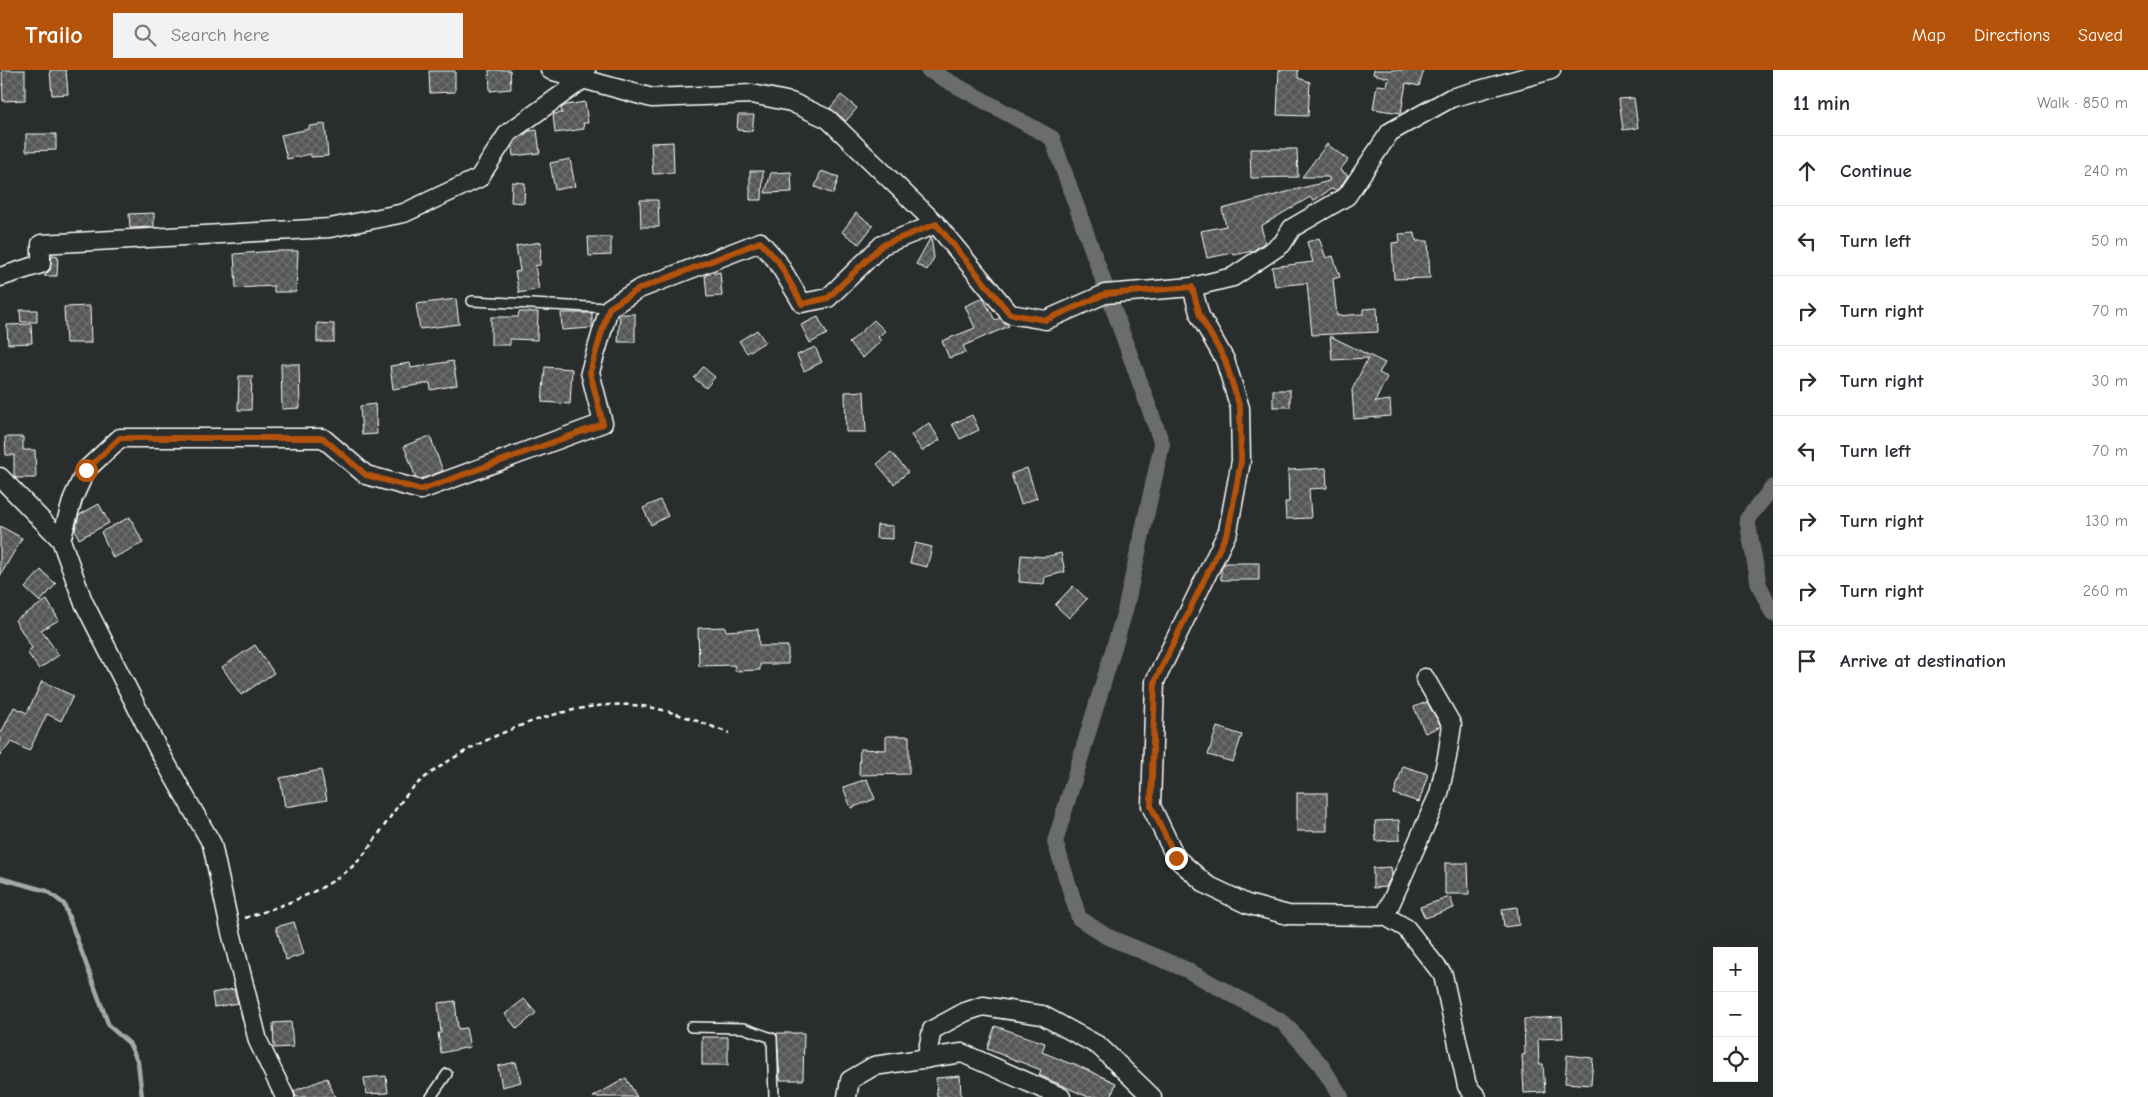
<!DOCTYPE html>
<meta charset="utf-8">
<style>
:root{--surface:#fff;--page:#f2f2f3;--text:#2b2b33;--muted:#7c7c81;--line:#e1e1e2;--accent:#b45309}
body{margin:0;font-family:"Comic Neue",sans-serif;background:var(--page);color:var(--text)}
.controls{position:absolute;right:15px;bottom:15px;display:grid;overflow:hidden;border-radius:0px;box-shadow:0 5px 20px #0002}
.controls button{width:45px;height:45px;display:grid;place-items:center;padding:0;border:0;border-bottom:1px solid var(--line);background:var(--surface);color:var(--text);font:25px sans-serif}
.stop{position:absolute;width:15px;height:15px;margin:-11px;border:4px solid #b45309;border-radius:50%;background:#fff}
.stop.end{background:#b45309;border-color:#fff;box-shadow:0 1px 5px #0008}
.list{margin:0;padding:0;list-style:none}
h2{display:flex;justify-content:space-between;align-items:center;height:65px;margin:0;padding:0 20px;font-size:21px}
h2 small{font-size:16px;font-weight:400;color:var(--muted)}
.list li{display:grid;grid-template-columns:32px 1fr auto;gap:15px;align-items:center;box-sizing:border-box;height:70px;padding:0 20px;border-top:1px solid var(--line)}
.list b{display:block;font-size:19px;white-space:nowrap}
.list em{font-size:16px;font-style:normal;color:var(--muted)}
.icon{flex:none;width:28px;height:28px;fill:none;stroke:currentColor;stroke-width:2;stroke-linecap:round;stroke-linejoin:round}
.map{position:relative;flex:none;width:1773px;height:1027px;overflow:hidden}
header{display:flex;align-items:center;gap:30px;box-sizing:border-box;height:70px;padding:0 25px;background:var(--accent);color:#fff}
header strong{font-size:24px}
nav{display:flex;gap:28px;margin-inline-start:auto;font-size:18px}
.search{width:350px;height:45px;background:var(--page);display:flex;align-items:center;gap:12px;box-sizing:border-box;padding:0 18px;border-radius:0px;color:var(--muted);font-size:19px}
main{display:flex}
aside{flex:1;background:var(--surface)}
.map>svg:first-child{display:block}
</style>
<header>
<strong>Trailo</strong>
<div class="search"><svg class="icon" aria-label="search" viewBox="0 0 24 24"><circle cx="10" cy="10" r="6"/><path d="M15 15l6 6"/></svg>Search here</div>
<nav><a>Map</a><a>Directions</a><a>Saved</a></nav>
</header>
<main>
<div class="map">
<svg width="1773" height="1027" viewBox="0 0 1773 1027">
<defs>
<pattern id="building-cross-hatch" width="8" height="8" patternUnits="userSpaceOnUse" patternTransform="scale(1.25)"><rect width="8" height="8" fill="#555758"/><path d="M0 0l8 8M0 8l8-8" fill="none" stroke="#6e7071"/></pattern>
</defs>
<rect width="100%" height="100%" fill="#2a2d2e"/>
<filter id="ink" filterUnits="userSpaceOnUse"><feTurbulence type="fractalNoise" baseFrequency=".02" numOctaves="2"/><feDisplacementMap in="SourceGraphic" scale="10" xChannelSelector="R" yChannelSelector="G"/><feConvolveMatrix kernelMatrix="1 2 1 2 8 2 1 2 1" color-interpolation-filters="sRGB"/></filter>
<g filter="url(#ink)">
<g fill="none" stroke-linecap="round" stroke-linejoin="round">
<!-- stream -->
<polyline stroke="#a6a7a7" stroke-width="4.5" points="0,808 47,821 64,834 109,956 129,973 138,992 142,1027"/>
<!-- canal -->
<g stroke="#6a6c6d" stroke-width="16">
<polyline points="928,0 1052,68 1162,374 1125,541 1055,772 1079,848 1106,866 1185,899 1284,953 1321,995 1341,1027"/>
<polyline points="1773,417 1747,449 1759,515 1773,544"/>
</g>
</g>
<!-- building -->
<g fill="url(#building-cross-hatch)" stroke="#fff">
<polygon points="2,0 25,0 25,30 3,31"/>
<polygon points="50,0 66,0 68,24 52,25"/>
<polygon points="489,0 510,0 511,19 490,21"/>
<polygon points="1279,0 1298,0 1298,8 1310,12 1308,46 1277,45"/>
<polygon points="1374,0 1424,0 1419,16 1406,13 1401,43 1373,39 1377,15 1387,16 1389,8 1373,4"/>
<polygon points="429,1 455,1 455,22 430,23"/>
<polygon points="841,25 857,38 846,51 830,38"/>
<polygon points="1634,28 1638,58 1623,60 1619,29"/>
<polygon points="585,32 588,53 583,53 584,59 555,63 553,44 562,43 561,38 566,35"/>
<polygon points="738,45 754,45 752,61 737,60"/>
<polygon points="325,54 328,86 311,87 311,84 287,89 281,65 309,59 309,56"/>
<polygon points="537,60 540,83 513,86 512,77 516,70 529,61"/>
<polygon points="26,64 56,64 56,80 26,81"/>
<polygon points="673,72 674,103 653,104 651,73"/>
<polygon points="1327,74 1348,90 1340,100 1348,105 1340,118 1336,120 1331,119 1313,131 1310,127 1261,156 1265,172 1253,181 1234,185 1233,183 1207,188 1201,161 1226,156 1222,139 1329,111 1329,107 1302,107"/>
<polygon points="1250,79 1297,79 1298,107 1251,108"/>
<polygon points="570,89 575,116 555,120 550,93"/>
<polygon points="750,101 763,101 762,130 750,130"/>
<polygon points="821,101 839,107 833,124 815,117"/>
<polygon points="791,102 792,122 765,123 771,103"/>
<polygon points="512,112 525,113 524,133 511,132"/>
<polygon points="640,130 658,130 659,157 641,157"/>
<polygon points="154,143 154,157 130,158 129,144"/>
<polygon points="856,143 873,156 859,174 842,162"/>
<polygon points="1415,163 1416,171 1428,171 1430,208 1394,209 1392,173 1400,172 1399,164"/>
<polygon points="588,167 611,167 611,185 589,186"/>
<polygon points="931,167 934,188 927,200 916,194"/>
<polygon points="1319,168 1326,188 1333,186 1340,207 1333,209 1337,246 1363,244 1363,239 1377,238 1378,262 1312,265 1307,213 1275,216 1272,197 1313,192 1307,172"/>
<polygon points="541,172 540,195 535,196 539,219 519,223 515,202 520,201 516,176"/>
<polygon points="275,181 298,181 296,222 274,222 274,216 236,218 234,184"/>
<polygon points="52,185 58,186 57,206 44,206 50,200"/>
<polygon points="720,202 722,226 707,227 705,205"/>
<polygon points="983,228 995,250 1000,248 1009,256 963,276 966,282 949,288 942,271 975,258 965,236"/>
<polygon points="456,229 459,254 420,259 416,234"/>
<polygon points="90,236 91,273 66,273 64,237"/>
<polygon points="20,240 37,240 37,252 21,252"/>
<polygon points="519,242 538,242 537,270 510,269 510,275 491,275 491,247 518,247"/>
<polygon points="561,243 592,243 592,258 562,260"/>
<polygon points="620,244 635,244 635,272 618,272"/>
<polygon points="818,247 827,264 810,273 801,255"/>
<polygon points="874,250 885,261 878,267 881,271 863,288 849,273"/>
<polygon points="317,253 334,254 334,272 317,272"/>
<polygon points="31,254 32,273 8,274 7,255"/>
<polygon points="757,260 765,272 747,283 739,271"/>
<polygon points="1330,266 1385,293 1379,303 1387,307 1375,332 1390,330 1391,346 1354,349 1352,320 1368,288 1332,290"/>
<polygon points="815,277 822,292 804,301 797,285"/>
<polygon points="453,291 457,315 431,320 430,313 393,319 390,296 410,293 411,298"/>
<polygon points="281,294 299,294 300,338 282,339"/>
<polygon points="545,297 572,299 570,334 542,332"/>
<polygon points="703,297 715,307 706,318 694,308"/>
<polygon points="239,306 252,306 251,340 238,340"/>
<rect x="1273" y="320" width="17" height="17"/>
<polygon points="864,321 866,362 846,362 845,322"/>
<polygon points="375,334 377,364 362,365 360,336"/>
<polygon points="972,345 979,360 960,369 952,354"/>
<polygon points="929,353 940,370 922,381 911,365"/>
<polygon points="430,366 443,401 421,409 416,408 404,376"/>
<polygon points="5,367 23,367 23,380 35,380 36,408 16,408 14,406 14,385 6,385"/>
<polygon points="891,382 908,402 894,414 877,394"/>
<polygon points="1027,398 1037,428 1021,434 1011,404"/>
<polygon points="1326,398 1327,418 1309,419 1311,448 1286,449 1285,432 1289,432 1288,400"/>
<polygon points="660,430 668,446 651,455 643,438"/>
<polygon points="99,434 109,453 79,469 75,460 79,445"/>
<polygon points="130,447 143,473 113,488 101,462"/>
<polygon points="877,455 893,456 893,469 876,468"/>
<polygon points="0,456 22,468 0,506"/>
<polygon points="915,473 932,477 927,497 910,493"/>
<polygon points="1061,483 1065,502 1045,507 1044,514 1019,512 1021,485 1045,487"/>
<polygon points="1224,493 1259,493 1259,510 1221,510 1221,500"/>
<polygon points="41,500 56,514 40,532 25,518"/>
<polygon points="1073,516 1087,529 1069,548 1055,535"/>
<polygon points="47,530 59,550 41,560 59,585 39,599 27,582 32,578 15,550"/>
<polygon points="725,557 726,561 758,559 759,576 788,576 788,594 760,594 760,600 735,601 734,595 699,596 698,558"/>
<polygon points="255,575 274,603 241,625 222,597"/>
<polygon points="42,611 73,626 61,651 47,644 29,681 12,672 0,685 0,665 14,637 27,643"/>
<polygon points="1427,632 1441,656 1425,663 1414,637"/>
<polygon points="1217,657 1242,665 1233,692 1208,685"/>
<polygon points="886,666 909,666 909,704 859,705 860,679 886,680"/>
<polygon points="1403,696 1428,704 1419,732 1394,724"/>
<polygon points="321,700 327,730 285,737 280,708"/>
<polygon points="867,709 875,729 851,738 843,717"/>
<rect x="1297" y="723" width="30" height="38"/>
<polygon points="1399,750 1400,770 1376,771 1375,751"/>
<polygon points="1445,793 1468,793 1469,824 1445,824"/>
<polygon points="1391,797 1392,805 1386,817 1373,818 1373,798"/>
<polygon points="1450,827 1454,838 1425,848 1420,837"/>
<polygon points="1517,837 1519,855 1504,857 1502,839"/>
<polygon points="294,852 304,884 286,890 276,857"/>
<polygon points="234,919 238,933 214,937 212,923"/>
<polygon points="524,929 536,943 517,959 505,944"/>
<polygon points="455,931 458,959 466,958 470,977 441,983 438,963 441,963 438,933"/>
<polygon points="1562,947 1563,968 1538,969 1539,994 1543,994 1545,1022 1524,1023 1522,985 1525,984 1524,949"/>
<polygon points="291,952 293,977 274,978 273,953"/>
<polygon points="995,956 1045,973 1042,982 1071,994 1072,993 1116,1013 1111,1027 1088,1027 1039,1005 1041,1000 987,979"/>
<polygon points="777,963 804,963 803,1010 780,1010"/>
<rect x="702" y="967" width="26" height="28"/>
<polygon points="1567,985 1593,988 1591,1015 1565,1013"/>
<polygon points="516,992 521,1012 502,1017 498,996"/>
<polygon points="386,1006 388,1023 366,1024 364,1008"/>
<polygon points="960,1006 961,1027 937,1027 936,1008"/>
<polygon points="327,1008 335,1027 296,1027 294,1021"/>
<polygon points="626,1008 637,1027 593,1027"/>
</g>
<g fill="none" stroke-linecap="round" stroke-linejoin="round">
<defs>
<g id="lane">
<polyline points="472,231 609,238"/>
<polyline points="691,957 743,958 772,968 774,1027"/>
<polyline points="431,1027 447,1004"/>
</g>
<g id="street">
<polyline points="550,0 652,28 752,24 791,32 828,49 936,154"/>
<polyline points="0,207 41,194 41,174 330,158 404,143 479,108 508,63 582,10 586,0"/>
<polyline points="1192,217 1200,246 1225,290 1240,338 1241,391 1228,461 1155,611 1151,736 1176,788 1207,815 1247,834 1288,845 1385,846 1406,858 1443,905 1467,1016 1477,1027"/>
<polyline points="0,407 61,470 83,531 158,679 212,774 229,854 258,971 285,1027"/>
<polyline points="61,470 73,428 86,400 120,368 323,368 366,405 421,420 603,353 590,302 609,238 639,219 760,172 777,191 802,233 828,228 882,175 936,154 1010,244 1046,250 1105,224 1192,217 1233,207 1282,174 1292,158 1347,126 1390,62 1451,28 1551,0"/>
<polyline points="1385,846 1439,724 1447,687 1452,655 1425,608"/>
<polyline points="926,989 932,960 965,942 983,936 1042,945 1099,976 1152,1027"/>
<polyline points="847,1027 850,1010 874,996 962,983 1061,1027"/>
</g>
</defs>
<!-- lane casing -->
<use href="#lane" stroke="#fff" stroke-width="12"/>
<!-- street casing -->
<use href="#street" stroke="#fff" stroke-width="21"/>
<!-- path -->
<path stroke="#fff" stroke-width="2.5" stroke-dasharray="5 4" stroke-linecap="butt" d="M 245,848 C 281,836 324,822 353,796 C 376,775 393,736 416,715 C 465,672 565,630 631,635 C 665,637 697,651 729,663"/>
<!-- lane -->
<use href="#lane" stroke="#2a2d2e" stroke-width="9"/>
<!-- street -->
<use href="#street" stroke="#2a2d2e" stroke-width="18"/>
</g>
</g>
<g fill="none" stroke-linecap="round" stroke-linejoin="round" filter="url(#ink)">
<!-- route -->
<polyline stroke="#b45309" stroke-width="6" points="86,400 120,368 323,368 366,405 421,420 603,354 590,302 609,238 639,219 760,172 778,191 802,234 828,228 882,175 936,154 1010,244 1046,250 1105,224 1192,217 1200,246 1225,290 1240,338 1241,391 1228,461 1155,611 1151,736 1176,788"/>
</g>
</svg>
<div class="controls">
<button>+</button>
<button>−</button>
<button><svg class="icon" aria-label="locate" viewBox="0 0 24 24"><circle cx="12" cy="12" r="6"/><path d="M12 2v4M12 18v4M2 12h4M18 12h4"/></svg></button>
</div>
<div class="stop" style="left:86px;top:400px"></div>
<div class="stop end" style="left:1176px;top:788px"></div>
</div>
<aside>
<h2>11 min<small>Walk · 850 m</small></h2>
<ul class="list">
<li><svg class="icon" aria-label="ahead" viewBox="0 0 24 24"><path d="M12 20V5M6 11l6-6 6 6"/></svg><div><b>Continue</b></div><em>240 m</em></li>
<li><svg class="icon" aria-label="left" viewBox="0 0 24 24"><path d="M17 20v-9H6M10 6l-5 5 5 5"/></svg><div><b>Turn left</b></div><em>50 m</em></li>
<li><svg class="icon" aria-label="right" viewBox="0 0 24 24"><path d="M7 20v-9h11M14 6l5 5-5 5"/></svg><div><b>Turn right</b></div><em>70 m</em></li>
<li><svg class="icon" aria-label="right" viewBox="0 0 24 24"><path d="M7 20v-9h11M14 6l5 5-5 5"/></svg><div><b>Turn right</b></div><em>30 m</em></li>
<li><svg class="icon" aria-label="left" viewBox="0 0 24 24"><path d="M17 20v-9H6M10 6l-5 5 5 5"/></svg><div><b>Turn left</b></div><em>70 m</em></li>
<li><svg class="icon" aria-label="right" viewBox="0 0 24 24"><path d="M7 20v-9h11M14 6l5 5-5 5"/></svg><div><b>Turn right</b></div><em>130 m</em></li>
<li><svg class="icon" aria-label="right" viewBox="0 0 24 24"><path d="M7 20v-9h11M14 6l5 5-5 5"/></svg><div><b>Turn right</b></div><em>260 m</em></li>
<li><svg class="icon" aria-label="arrive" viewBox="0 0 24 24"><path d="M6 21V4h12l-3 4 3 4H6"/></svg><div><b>Arrive at destination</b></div></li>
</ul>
</aside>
</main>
